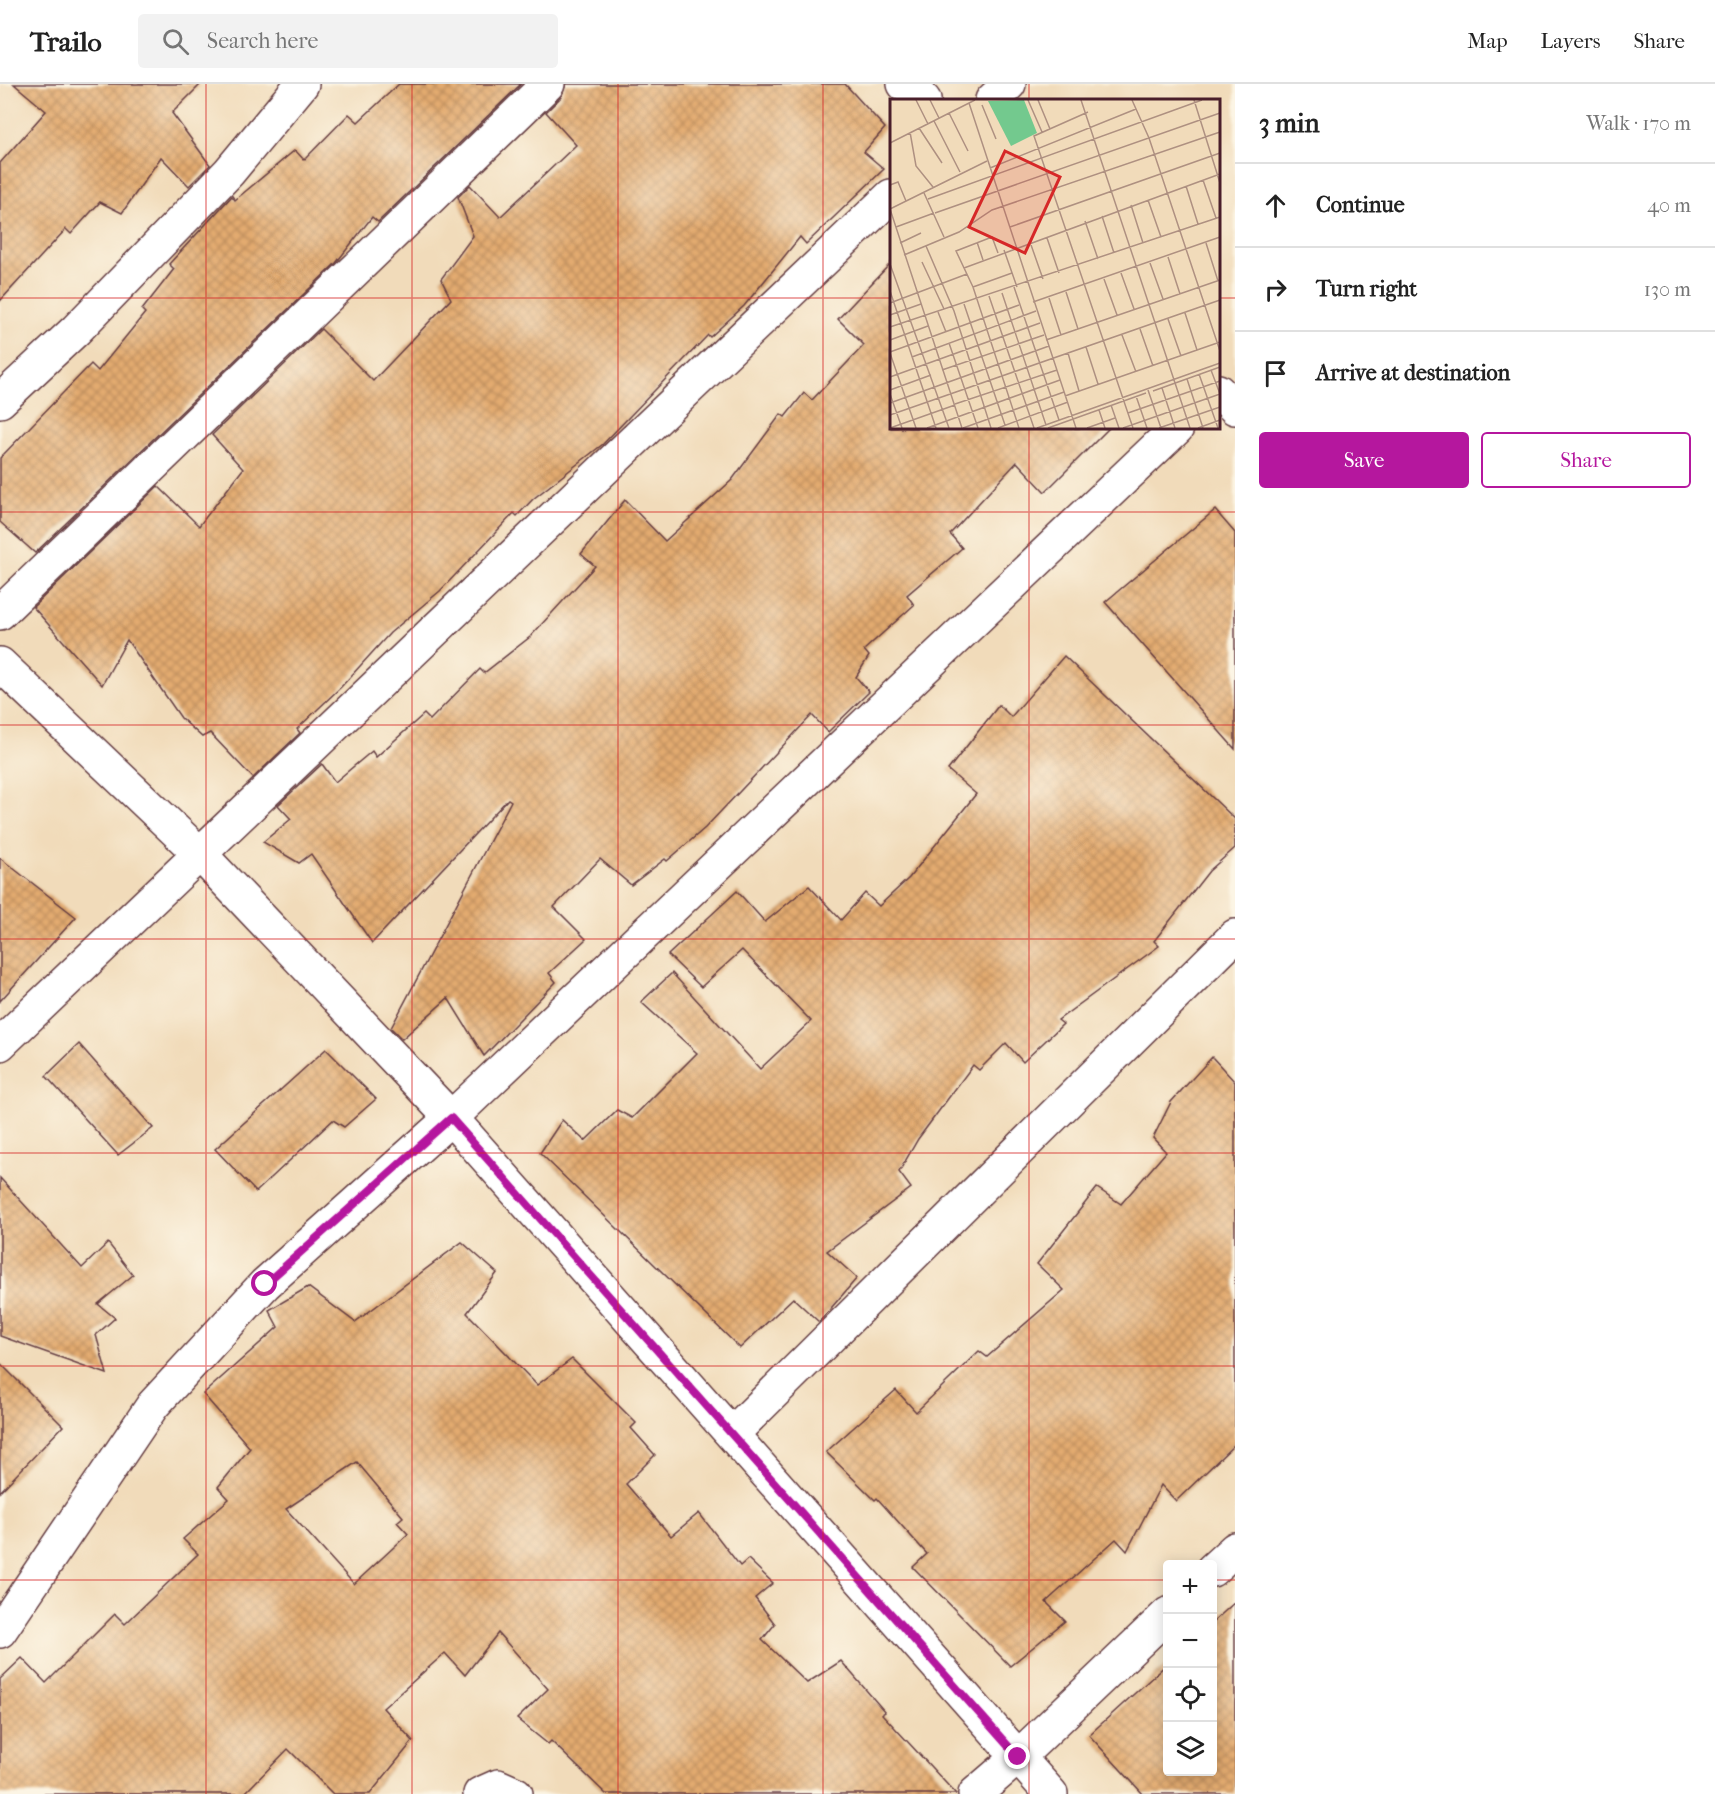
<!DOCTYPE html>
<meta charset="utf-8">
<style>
:root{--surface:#fff;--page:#f2f2f2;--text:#222;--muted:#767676;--line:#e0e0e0;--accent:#b5179e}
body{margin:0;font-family:"IM FELL French Canon",serif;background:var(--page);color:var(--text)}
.controls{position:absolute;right:18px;bottom:18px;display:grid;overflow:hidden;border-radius:6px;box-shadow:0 3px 15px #0003}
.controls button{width:54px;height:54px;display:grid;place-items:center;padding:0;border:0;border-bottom:2px solid var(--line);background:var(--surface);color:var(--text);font:30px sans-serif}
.stop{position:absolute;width:18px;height:18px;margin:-14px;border:4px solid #b5179e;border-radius:50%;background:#fff}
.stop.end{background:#b5179e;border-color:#fff;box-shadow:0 2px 6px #0008}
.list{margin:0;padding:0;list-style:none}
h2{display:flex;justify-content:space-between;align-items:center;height:78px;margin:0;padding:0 24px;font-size:26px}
h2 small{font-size:20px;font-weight:400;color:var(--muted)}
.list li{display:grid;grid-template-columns:39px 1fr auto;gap:18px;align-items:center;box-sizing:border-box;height:84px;padding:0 24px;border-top:2px solid var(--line)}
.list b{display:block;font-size:22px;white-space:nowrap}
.list em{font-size:20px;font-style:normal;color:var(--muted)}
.actions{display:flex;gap:12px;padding:18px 24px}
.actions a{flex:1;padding:14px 0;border:2px solid var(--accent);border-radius:6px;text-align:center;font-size:21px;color:var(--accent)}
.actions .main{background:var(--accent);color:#fff}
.icon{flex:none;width:33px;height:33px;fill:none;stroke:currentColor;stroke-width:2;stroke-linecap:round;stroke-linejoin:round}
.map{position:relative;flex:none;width:1235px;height:1710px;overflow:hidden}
header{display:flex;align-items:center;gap:36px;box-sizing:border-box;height:84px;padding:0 30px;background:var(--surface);border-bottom:2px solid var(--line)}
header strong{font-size:28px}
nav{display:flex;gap:33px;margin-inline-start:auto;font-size:21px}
.search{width:420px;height:54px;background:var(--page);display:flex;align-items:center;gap:15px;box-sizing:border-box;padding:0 21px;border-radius:6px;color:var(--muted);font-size:22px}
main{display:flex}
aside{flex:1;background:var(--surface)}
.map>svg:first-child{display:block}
</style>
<header>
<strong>Trailo</strong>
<div class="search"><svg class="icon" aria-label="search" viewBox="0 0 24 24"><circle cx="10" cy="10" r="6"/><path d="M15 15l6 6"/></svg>Search here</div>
<nav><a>Map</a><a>Layers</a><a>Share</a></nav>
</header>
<main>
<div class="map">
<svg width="1235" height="1710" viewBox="0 0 1235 1710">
<defs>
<pattern id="building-cross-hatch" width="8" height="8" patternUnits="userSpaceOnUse" patternTransform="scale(1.5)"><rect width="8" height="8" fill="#e3ab70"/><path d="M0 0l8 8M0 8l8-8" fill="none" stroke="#ba8b5c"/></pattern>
</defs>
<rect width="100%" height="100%" fill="#fcf5e5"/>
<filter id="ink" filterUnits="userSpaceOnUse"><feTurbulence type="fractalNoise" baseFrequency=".0167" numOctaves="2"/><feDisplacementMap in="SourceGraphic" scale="12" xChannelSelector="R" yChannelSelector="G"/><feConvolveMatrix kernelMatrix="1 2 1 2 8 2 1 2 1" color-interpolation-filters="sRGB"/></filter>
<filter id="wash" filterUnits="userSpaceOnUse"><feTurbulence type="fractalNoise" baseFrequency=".008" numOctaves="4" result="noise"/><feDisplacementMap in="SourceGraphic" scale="24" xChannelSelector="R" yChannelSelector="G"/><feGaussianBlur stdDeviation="1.35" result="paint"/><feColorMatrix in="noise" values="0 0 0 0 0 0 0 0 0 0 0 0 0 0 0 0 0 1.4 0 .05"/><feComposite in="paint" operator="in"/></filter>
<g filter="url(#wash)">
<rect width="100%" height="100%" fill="#f1dbba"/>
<g id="blocks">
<!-- building -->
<g fill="url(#building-cross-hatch)" fill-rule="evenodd">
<polygon points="14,0 201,0 172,29 210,81 189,102 161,73 122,129 100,118 71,150 66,145 0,217 0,79 46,27"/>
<polygon points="399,0 521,0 378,138 372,133 336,179 35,469 0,438 0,374 91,280 98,287 145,229 142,226 174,185 169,180 232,112 235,116 295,66 304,76 349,30 358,38"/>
<polygon points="566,0 845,0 885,44 864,68 884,85 806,160 800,153 744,222 710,253 708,251 603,360 533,415 517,432 514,429 440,507 390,549 341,603 297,645 300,649 253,694 210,649 202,653 181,634 127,556 102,601 33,523 158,402 199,442 243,385 212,351 321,245 373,297 451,215 441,195 473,152 458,113 470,101 500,133 576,61 546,28 561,13"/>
<polygon points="891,179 891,344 1109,344 1045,408 1017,378 950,450 962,464 907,511 914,521 864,566 869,572 856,593 869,608 828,648 812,631 705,744 667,777 665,775 631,801 600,775 554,823 586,855 549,889 556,898 484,972 448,914 402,955 391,944 511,717 508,715 372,859 311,770 299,779 263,758 291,735 278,721 322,680 335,698 372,667 376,673 424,630 430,636 480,585 484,589 530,553 595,482 581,470 625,416 665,457 732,396 781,330 785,333 804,309 812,316 864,261 838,235"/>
<polygon points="1215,426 1235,449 1235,665 1105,518"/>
<polygon points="1064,572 1235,735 1235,764 1209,787 1154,857 1159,862 1058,936 1063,940 1023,978 1006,959 979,986 973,981 918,1055 899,1088 911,1104 827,1167 857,1194 825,1231 819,1238 793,1214 740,1264 540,1069 562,1036 585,1057 617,1026 632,1034 697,969 641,918 672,889 760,985 811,937 742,866 701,903 668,871 737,807 765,838 809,802 841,836 865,809 879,822 909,794 976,710 948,686 999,621 1011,633"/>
<polygon points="0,774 76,833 0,917"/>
<polygon points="79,960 153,1044 118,1071 46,992"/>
<polygon points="326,965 376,1015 344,1043 333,1036 256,1108 215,1065"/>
<polygon points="1212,973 1235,998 1235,1360 1176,1417 1161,1401 1127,1467 1116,1455 1046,1518 1065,1537 1010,1582 913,1483 927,1470 877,1414 875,1416 826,1368 896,1306 916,1328 979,1267 987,1273 1064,1206 1037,1180 1097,1104 1121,1120 1166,1068 1153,1054 1171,1018"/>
<polygon points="0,1094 82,1184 108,1159 133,1191 98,1220 115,1234 96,1251 107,1290 0,1252"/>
<path d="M 462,1158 L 497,1189 L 467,1229 L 537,1301 L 572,1275 L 636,1339 L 631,1344 L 655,1371 L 626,1400 L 671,1452 L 699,1429 L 740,1482 L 748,1475 L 773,1499 L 755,1514 L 775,1540 L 762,1556 L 807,1599 L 841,1577 L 885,1628 L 882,1630 L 956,1710 L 606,1710 L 551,1657 L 548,1660 L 517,1635 L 548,1605 L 498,1549 L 465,1591 L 445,1569 L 383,1624 L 413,1657 L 370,1710 L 333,1710 L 288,1665 L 244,1710 L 0,1710 L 0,1595 L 22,1574 L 46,1599 L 115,1530 L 125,1540 L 198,1470 L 183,1455 L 229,1415 L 218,1403 L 250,1364 L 203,1310 L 278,1243 L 269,1226 L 308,1203 L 355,1238 ZM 357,1378 L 403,1433 L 397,1438 L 408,1450 L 354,1500 L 286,1425 Z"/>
<polygon points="0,1279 63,1342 0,1408"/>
<polygon points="1235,1518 1235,1710 1143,1710 1089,1651 1167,1580 1167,1688 1212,1688 1212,1539"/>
</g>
</g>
</g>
<g filter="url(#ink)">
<use href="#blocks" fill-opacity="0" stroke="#633b40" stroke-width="1.5"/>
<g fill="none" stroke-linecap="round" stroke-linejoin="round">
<defs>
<g id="street">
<polyline points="904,0 924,16"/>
<polyline points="992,16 1009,0"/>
<polyline points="1218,307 1235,324"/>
<polyline points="0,317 76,246 229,88 302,0"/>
<polyline points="0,529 548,0"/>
<polyline points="0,580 199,769 451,1034 1051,1710"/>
<polyline points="0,960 891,112"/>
<polyline points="733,1349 1235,852"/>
<polyline points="1212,1486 1235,1465"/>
<polyline points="0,1547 153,1321 265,1200 451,1034 1177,344"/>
<polyline points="480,1710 498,1702 516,1710"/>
<polyline points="975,1710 1018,1673 1168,1530"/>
</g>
</defs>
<!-- street casing -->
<use href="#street" stroke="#633b40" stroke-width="36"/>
<!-- street -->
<use href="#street" stroke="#fff" stroke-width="33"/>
</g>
</g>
<g fill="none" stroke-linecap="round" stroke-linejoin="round" filter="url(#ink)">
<!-- route -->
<polyline stroke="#b5179e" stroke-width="8" points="265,1200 451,1034 1018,1673"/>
</g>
<!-- grid -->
<path fill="none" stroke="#d62828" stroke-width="1.5" stroke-opacity="0.55" d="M 206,0 L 206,1710M 412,0 L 412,1710M 618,0 L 618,1710M 823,0 L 823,1710M 1029,0 L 1029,16M 0,214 L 891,214M 1218,214 L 1235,214M 1029,344 L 1029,1710M 0,428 L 1235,428M 0,641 L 1235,641M 0,855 L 1235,855M 0,1069 L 1235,1069M 0,1282 L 1235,1282M 0,1496 L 1168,1496M 1212,1496 L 1235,1496"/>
<!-- overview -->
<g transform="translate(890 15)">
<rect width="330" height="330" fill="#f1dbba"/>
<path d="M 134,1 L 147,34 L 121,47 L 98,2 Z" fill="#73c98e"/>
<path fill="none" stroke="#ae9081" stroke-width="1.5" d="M 26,1 L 38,25M 40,1 L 49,19M 138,1 L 152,33M 148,1 L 160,30M 191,1 L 300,329M 242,1 L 259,39 L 330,252M 304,1 L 330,84M 79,4 L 186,329M 92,6 L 106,40M 198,13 L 144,37 L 243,329M 59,14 L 78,52M 44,22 L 70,73M 29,29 L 52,64M 20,33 L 26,67 L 43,88M 0,44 L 85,1M 100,69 L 246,10M 313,81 L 326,119M 0,86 L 8,83 L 16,102M 296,87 L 308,125M 34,94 L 54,138M 38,100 L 312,1M 258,101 L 271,138M 241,106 L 253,144M 0,110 L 72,329M 0,110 L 97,62M 45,114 L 330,14M 212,117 L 224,154M 195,122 L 208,160M 6,128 L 44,114M 120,128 L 330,54M 157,139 L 169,174M 87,143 L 93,161M 140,143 L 153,180M 10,144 L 31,134M 316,144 L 328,182M 36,147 L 64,212 L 101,329M 114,151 L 127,188M 108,154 L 102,138 L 66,152 L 83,188 L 129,329M 14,156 L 69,133 L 102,111 L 330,33M 278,158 L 290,195M 32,163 L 54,210M 260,164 L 273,200M 0,165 L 59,329M 74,169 L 330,75M 231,174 L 244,210M 214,180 L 227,216M 83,188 L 122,174M 124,188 L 169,321M 0,192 L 46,329M 176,193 L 188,230M 112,194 L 156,326M 99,197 L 144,329M 159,199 L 171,236M 143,203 L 330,138M 0,204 L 77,175M 74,205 L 115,326M 48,213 L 56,233M 295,214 L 307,251M 0,216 L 31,205M 278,220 L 291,257M 0,228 L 330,118M 250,230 L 263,267M 232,236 L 246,273M 0,241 L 38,227M 156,241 L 330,181M 59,244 L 88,329M 196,248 L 208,285M 0,253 L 129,206M 0,254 L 26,329M 178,254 L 189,292M 22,258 L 146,212M 52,271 L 154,236M 321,271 L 330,295M 309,275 L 328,329M 0,278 L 150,224M 297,280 L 313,329M 272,289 L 285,329M 0,291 L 41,276M 258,291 L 271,329M 263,292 L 330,268M 0,295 L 12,329M 175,297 L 330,243M 246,297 L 257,329M 0,304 L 159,247M 65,305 L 167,271M 221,306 L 229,329M 209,311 L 215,329M 238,314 L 330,282M 0,316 L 330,201M 0,329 L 65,306M 37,329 L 170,281M 73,329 L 174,293M 108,329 L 178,303M 147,329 L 330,264M 158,329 L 256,294M 197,329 L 225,319M 233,329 L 330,295M 269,329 L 330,308M 308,329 L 330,321"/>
<path fill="#d62828" fill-opacity="0.15" stroke="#d62828" stroke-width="3" d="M 115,52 L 170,78 L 135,154 L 79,128 Z"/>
<rect width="330" height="330" fill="none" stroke="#4a1f2b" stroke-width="3"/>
</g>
</svg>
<div class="controls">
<button>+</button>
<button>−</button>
<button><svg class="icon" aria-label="locate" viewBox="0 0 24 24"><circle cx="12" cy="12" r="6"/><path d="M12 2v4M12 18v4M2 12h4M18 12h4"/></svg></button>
<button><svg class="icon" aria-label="layers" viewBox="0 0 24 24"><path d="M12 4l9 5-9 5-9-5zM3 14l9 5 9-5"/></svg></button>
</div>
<div class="stop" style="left:265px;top:1200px"></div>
<div class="stop end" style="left:1018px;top:1673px"></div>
</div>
<aside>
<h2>3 min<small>Walk · 170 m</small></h2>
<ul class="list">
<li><svg class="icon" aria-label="ahead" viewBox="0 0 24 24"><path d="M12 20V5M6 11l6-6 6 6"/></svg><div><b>Continue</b></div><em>40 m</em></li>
<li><svg class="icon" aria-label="right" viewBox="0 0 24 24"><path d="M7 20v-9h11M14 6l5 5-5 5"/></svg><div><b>Turn right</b></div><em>130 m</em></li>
<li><svg class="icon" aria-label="arrive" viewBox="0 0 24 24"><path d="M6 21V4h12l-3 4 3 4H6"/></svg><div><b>Arrive at destination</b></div></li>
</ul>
<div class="actions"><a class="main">Save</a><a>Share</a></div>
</aside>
</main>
